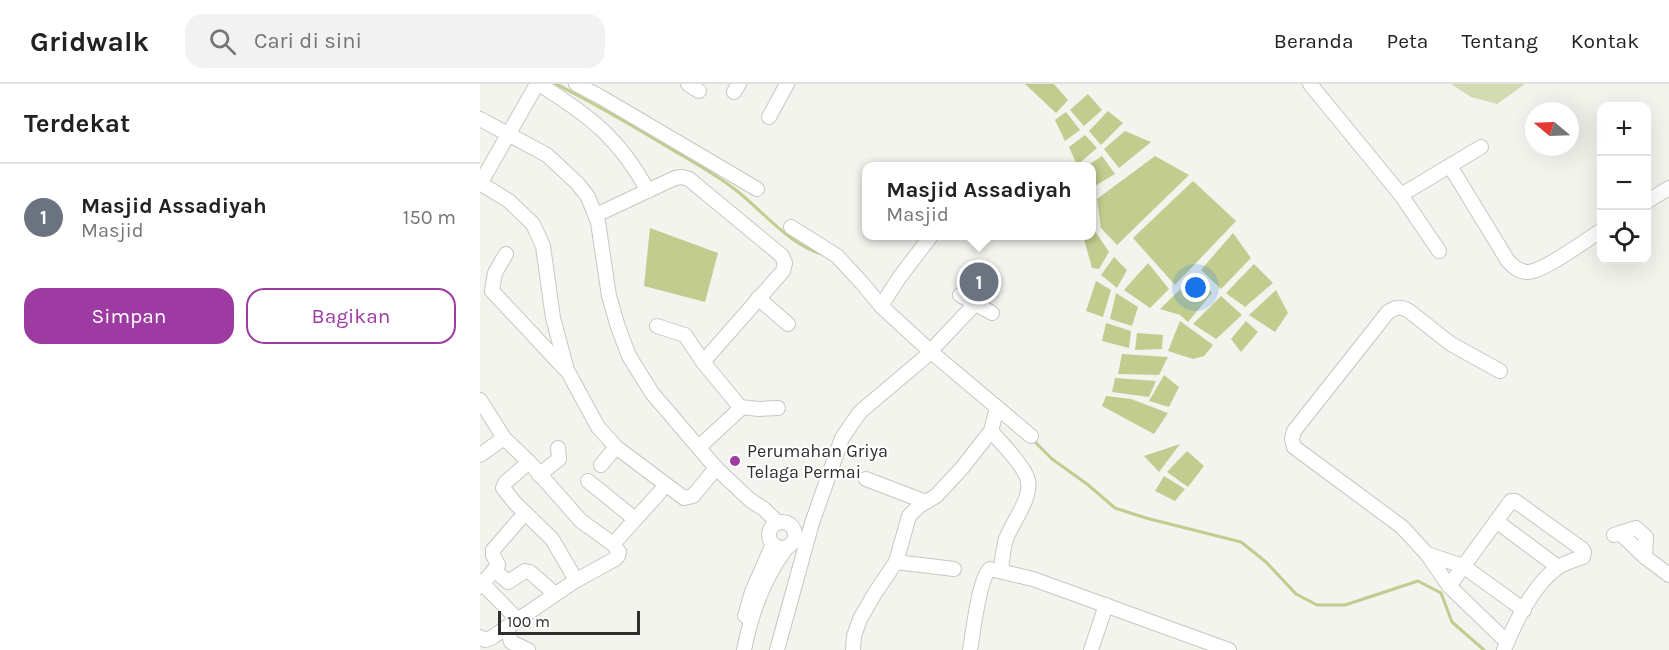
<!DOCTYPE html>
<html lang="id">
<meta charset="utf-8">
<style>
:root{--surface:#fff;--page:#f2f2f2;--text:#222;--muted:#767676;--line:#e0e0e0;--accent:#9d3ba2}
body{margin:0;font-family:Karla,sans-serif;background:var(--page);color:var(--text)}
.controls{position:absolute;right:18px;top:18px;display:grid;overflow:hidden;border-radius:12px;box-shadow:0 6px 24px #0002}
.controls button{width:54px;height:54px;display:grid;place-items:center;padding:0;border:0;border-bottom:2px solid var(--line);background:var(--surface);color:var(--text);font:30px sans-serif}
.compass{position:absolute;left:1045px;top:18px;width:54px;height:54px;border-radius:50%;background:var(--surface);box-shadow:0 6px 24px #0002;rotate:289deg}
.scale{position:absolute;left:18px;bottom:15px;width:142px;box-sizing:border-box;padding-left:6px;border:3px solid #2f302d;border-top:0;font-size:16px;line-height:21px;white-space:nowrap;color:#2f302d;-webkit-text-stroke:4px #fff;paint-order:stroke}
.you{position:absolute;left:716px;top:204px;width:21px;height:21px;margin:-15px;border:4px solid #fff;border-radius:50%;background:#1a73e8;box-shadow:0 0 0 9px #1a73e833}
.badge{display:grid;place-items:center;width:39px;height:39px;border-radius:50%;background:var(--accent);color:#fff;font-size:20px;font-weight:700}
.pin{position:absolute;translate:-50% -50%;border:3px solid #fff;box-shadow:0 2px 6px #0006}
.popup{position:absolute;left:382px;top:78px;width:234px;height:78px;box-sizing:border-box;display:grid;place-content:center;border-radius:12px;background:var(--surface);filter:drop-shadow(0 2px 4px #0005);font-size:20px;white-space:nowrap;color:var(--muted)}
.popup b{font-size:22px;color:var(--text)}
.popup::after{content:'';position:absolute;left:50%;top:100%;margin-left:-12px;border:12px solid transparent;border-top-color:var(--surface)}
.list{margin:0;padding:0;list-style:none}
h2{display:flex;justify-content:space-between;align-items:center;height:78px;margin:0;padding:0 24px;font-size:26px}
h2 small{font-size:20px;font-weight:400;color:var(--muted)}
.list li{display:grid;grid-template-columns:39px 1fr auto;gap:18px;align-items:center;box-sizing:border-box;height:108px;padding:0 24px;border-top:2px solid var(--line)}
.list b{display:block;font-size:22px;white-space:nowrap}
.list p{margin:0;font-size:20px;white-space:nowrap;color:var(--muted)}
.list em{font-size:20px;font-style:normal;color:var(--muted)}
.actions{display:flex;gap:12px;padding:18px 24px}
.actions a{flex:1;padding:14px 0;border:2px solid var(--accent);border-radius:18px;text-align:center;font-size:21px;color:var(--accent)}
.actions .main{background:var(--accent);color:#fff}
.icon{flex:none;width:33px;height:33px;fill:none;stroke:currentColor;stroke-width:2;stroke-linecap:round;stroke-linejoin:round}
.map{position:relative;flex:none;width:1189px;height:566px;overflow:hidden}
header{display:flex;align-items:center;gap:36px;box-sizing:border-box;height:84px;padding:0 30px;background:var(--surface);border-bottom:2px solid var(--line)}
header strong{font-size:28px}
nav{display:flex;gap:33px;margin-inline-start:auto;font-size:21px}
.search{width:420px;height:54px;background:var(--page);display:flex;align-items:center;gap:15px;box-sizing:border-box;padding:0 21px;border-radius:18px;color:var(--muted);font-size:22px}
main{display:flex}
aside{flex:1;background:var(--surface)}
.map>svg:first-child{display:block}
</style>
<header>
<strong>Gridwalk</strong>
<div class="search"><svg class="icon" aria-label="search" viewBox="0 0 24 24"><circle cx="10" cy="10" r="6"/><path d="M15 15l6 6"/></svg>Cari di sini</div>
<nav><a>Beranda</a><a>Peta</a><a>Tentang</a><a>Kontak</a></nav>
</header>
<main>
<aside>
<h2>Terdekat<small></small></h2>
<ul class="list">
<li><span class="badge" style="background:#6b7280">1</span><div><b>Masjid Assadiyah</b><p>Masjid</p></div><em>150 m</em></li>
</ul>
<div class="actions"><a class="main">Simpan</a><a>Bagikan</a></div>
</aside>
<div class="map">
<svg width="1189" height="566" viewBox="0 0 1189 566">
<rect width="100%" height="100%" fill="#f3f4ed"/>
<!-- green -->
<polygon fill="#d3dbb2" points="971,0 1045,0 1017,20 991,13"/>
<!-- water -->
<g fill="#c1cc8e">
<polygon points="545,0 574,0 588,16 576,29"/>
<polygon points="608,10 622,26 604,42 590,26"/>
<polygon points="628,27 643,39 621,61 609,47"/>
<polygon points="586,28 600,46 585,57 575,36"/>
<polygon points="645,47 671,58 639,84 624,65"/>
<polygon points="605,51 617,64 597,81 589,63"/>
<polygon points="622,72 635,90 613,103 612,101 612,82 607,82"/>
<polygon points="675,72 709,91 637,161 621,144 617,115"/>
<polygon points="713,97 756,137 695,201 653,154"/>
<polygon points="170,144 238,169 225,218 164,202"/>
<polygon points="615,147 629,168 619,185 612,184 604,155 612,152"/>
<polygon points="753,149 771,174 741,205 721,186"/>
<polygon points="634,173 647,186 637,204 621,191"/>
<polygon points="668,179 689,205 670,224 644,206"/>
<polygon points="774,180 793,199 765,223 746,209"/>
<polygon points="715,191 732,209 708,238 700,231 680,225"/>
<polygon points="616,197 631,206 623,233 606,227"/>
<polygon points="796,206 808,229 795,248 769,231"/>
<polygon points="636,209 658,223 652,242 630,235"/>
<polygon points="741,212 762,231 736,255 713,240"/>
<polygon points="700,237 733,261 724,272 713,275 688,267"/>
<polygon points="766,237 778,248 761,268 751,255"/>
<polygon points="626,239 651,247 649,264 622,257"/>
<polygon points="657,249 683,251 682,265 655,266"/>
<polygon points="642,270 688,273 679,291 638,290"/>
<polygon points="684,291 699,303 689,323 669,317"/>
<polygon points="635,294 676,297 669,313 632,308"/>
<polygon points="626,312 651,315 688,329 674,350 622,322"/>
<polygon points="700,360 679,388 664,372"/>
<polygon points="707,367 724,382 708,403 687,388"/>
<polygon points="684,392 705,405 695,417 675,407"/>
</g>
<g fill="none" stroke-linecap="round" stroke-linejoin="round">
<!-- stream -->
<g stroke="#c1cc8e" stroke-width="3">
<path d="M 76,0 C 115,20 153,42 191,65 C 213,78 237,91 257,107 C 285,129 310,162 345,171"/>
<polyline points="553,356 572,375 607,400 635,424 666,434 761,458 786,478 816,510 837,521 865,521 938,497 961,509 972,538 1004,566"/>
</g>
<defs>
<g id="minor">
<path d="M 59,0 C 110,32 139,54 168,107"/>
<polyline points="96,0 119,12 277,105"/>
<polyline points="208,0 219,7"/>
<polyline points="830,0 921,111 959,167"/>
<polyline points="254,8 259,0"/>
<polyline points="289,33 307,0"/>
<polyline points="0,35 67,71 98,100 108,113 118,138 129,212 138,243 149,272 172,309 236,384 270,416 284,425 298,439"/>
<path d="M 970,82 L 1028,177 C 1034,183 1039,188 1048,188 C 1063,188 1106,156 1122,146"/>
<polyline points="0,99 29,117 53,140 63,162 73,234 87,286 118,343 136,363 204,414 213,412 236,384"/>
<polyline points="0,100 57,0"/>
<polyline points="921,111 1001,63"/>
<polyline points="1166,118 1189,104"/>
<polyline points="116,131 195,94 202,93 209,95 302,172 305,179 303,187 223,278"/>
<polyline points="311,143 357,172 382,199 401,222 450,267 551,352"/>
<polyline points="26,170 15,189 12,207 85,285"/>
<polyline points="480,211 512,229"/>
<polyline points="278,214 308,240"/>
<polyline points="401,222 419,194 451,152"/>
<polyline points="177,242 205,251 223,278 260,323 279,325 298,324"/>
<path d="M 1020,287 L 971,260 L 929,227 C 921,222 916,223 908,228 L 814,347 L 812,355 L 814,363 L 922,443 L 947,470 L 969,502 L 1027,558"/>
<polyline points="0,316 24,354 49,378 101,437 133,460 139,468 138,472 135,475 95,497 11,554 5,556 0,553"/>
<path d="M 511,347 C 522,360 539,376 546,391 C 556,410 533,436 526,455 C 523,465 522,476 521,487"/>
<polyline points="219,363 258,327 260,323"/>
<polyline points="0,371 24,354"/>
<polyline points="49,378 25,399 23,404 35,419 72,455 96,496"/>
<polyline points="121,381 136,363"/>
<polyline points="59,391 79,375 78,364"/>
<polyline points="386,395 446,418"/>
<polyline points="108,397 155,435"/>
<polyline points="1016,437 1078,483"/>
<circle cx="302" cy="451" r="13"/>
<polyline points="1140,449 1156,444 1166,453 1165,473"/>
<polyline points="1134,451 1140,449 1165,473 1189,491"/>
<polyline points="133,460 180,408"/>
<polyline points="947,470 983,482 1044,526"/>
<polyline points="416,478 474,485"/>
<polyline points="14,486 28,498 45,487 50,488 75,510"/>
<polyline points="0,497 38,536"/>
<path d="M 969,502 L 1031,417 L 1035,417 L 1102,465 L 1104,468 L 1103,473 C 1094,476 1084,479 1077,484 C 1054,500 1034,540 1024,566"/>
<polyline points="0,503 18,481 13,471 13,466 45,429"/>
<polyline points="265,532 272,508 293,460"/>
<polyline points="27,543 31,558 48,566"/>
<path d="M 264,566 C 271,530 285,492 307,463"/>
<polyline points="297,566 332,439 362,354 380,328 444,274 495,220"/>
<polyline points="373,566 374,552 380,535 395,509 416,478 429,432 439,422 456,412 482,384 511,347 517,324"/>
<path d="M 490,566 C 493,549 499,494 510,485 L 553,495 L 749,566"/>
<polyline points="611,566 626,521"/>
</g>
</defs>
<!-- minor casing -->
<use href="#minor" stroke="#c6c8c1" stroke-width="16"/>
<!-- minor -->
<use href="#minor" stroke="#fff" stroke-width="14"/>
</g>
<!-- markers -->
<circle fill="#9d3ba2" stroke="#fff" stroke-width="2" cx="255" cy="377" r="6"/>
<g text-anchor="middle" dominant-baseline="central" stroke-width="4.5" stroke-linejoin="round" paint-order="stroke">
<!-- poi labels -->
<g font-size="18" fill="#2f302d" stroke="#fff" text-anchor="start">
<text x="267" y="367">Perumahan Griya<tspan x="267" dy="21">Telaga Permai</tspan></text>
</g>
</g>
</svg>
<div class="controls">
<button>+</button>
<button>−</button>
<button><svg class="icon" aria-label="locate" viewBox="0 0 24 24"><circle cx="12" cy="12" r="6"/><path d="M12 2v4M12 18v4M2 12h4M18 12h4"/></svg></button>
</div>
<svg class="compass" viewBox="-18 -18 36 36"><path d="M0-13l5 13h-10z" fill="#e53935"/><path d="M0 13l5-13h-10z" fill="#767676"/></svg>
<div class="scale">100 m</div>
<div class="you"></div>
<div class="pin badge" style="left:499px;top:198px;background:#6b7280">1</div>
<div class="popup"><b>Masjid Assadiyah</b>Masjid</div>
</div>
</main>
